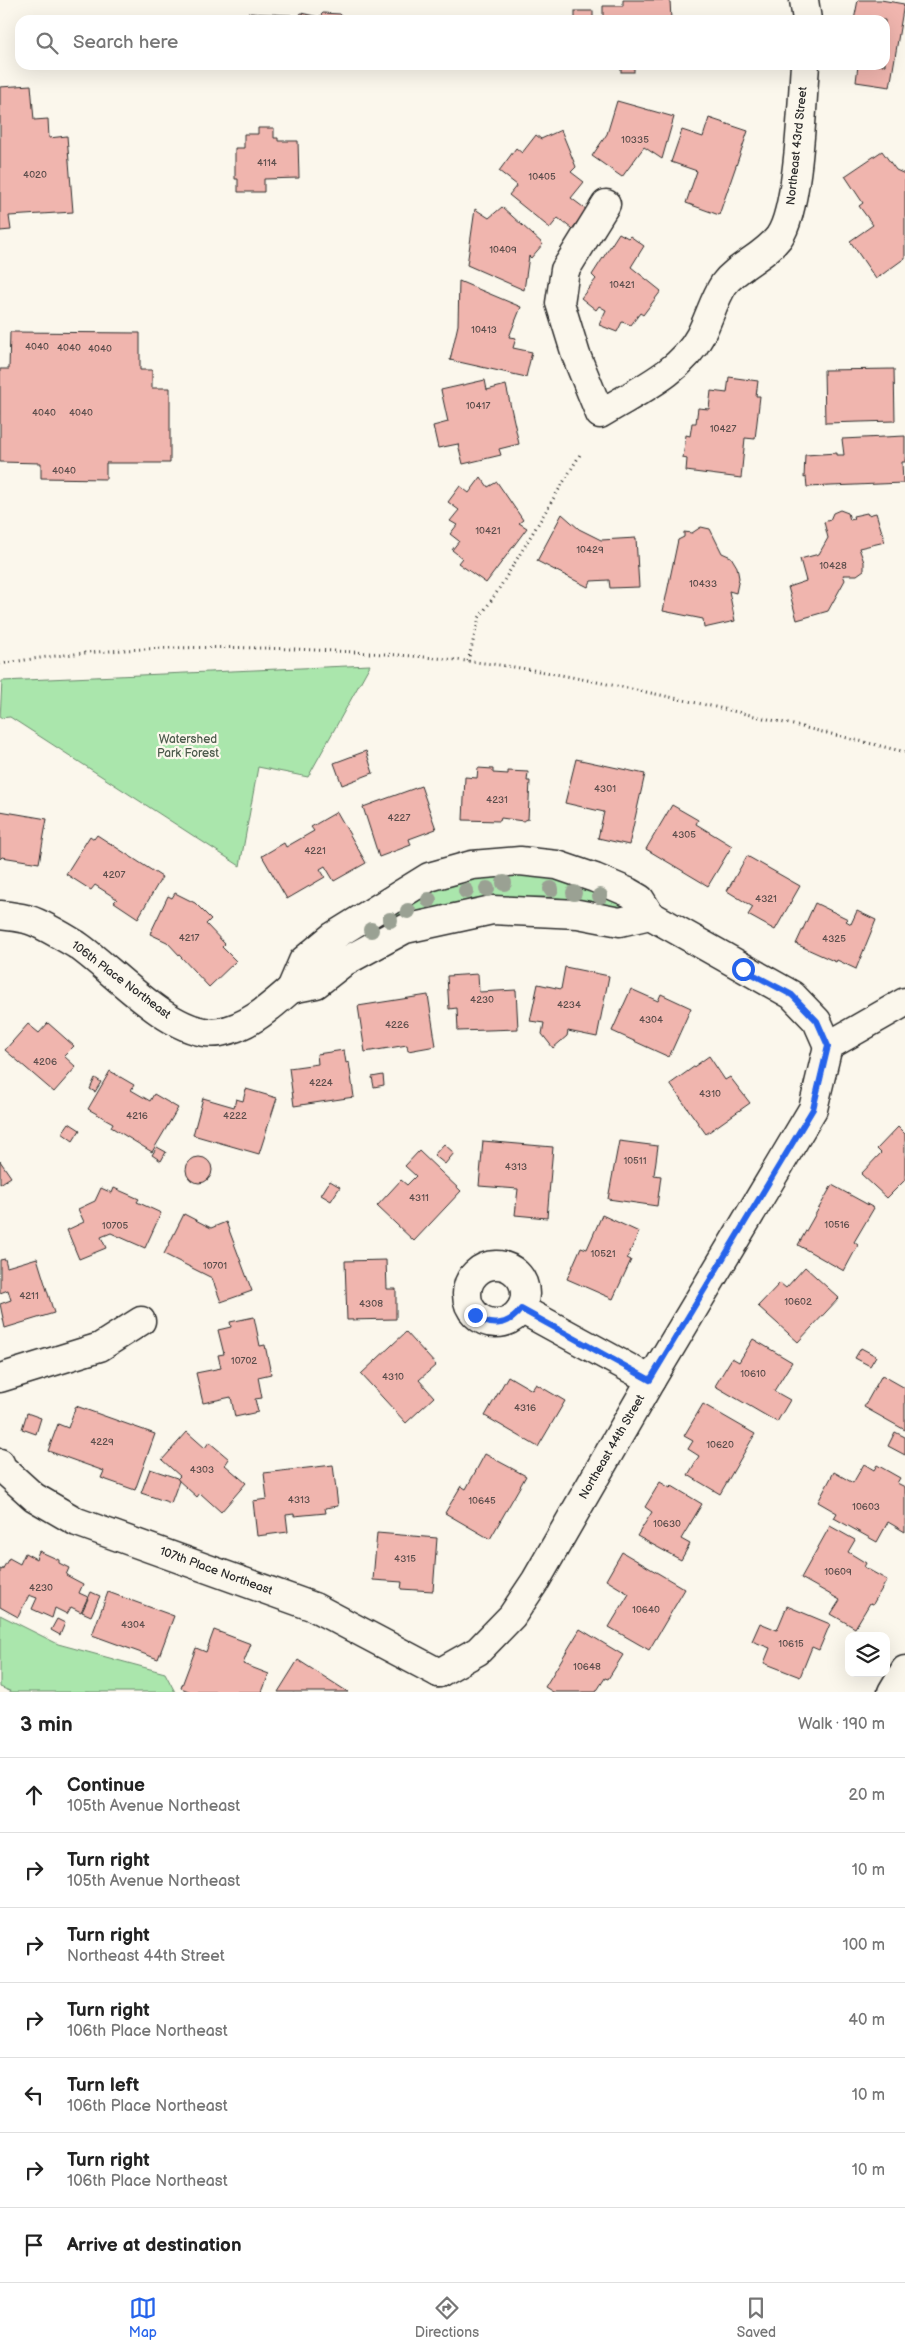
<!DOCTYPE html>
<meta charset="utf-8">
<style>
:root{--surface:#fff;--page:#f6f6f6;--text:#222;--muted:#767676;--line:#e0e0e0;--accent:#2563eb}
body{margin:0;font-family:"Balsamiq Sans",sans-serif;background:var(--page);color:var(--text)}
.controls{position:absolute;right:15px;bottom:15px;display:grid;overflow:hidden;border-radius:10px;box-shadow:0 5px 20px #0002}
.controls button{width:45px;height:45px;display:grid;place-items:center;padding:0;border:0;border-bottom:1px solid var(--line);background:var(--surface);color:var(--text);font:25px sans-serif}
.stop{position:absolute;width:15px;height:15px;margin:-11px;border:4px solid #2563eb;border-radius:50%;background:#fff}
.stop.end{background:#2563eb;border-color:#fff;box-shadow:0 1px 5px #0008}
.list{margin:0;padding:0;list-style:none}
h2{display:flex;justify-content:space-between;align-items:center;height:65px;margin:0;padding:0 20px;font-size:21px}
h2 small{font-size:16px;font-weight:400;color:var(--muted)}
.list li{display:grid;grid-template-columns:32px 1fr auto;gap:15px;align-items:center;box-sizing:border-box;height:75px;padding:0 20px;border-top:1px solid var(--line)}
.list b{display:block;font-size:19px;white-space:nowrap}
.list p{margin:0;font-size:16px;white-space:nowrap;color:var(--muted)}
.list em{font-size:16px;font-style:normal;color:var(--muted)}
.icon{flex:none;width:28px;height:28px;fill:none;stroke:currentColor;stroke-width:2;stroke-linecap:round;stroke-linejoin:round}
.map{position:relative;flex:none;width:905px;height:1692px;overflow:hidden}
.search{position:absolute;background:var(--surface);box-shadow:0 5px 20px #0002;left:15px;right:15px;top:15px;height:55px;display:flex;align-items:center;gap:12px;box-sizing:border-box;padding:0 18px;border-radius:15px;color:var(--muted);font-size:19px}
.sheet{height:590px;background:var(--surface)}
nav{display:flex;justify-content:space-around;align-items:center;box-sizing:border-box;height:70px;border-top:1px solid var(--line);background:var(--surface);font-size:14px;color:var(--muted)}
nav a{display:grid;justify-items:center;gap:2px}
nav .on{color:var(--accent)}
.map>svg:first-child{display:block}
</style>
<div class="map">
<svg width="905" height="1692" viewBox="0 0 905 1692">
<rect width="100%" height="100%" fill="#fbf7ec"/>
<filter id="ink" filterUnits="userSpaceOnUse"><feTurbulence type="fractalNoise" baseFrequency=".02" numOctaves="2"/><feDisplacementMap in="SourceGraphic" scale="10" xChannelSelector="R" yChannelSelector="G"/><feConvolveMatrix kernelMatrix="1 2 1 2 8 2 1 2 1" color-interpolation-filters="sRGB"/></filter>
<g filter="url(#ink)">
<!-- green -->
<g fill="#aae6ac" stroke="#6a886c">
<polygon points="370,665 308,777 258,767 240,866 10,717 0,718 2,681"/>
<polygon points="497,872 560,878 627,904 626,907 623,909 580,900 543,897 503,898 315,962 424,891"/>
<polygon points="0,1615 58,1644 165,1673 175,1692 12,1692 0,1687"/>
</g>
<!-- building -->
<g fill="#f0b5ae" stroke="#2b2b2b">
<polygon points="623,0 670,0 671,20 603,20 603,6 623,6"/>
<polygon points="858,0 881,0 904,4 890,87 856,82 858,65 885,65 885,20 854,20"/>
<rect x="575" y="11" width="18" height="9"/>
<polygon points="248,13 291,15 291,20 247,20"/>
<polygon points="301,13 319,17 323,13 340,14 346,20 297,20"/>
<rect x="621" y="65" width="13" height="7"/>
<polygon points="31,85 34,120 48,119 49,138 67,136 73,212 9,216 11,230 0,231 0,87"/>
<polygon points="617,101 674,117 662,159 644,147 622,177 592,156 607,134"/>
<polygon points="709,118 748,131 719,215 686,203 697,171 671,162 682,130 703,137"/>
<polygon points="258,128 274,128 274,138 278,138 278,141 298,141 299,178 264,179 264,192 238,192 238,179 235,179 235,148 244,148 244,134 258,134"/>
<polygon points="561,130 576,167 571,172 584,182 571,198 587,210 572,229 558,218 550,228 509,195 517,185 499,171 516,148 522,153 536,135 541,139"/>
<polygon points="882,151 896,170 905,174 905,258 876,279 850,241 873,225 859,206 863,203 845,176"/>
<polygon points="502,207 543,244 531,258 529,256 524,290 467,265 475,209 489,218"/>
<polygon points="619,233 628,238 630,236 644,246 631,267 661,291 643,315 640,313 631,325 622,322 617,332 599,325 606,310 599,306 596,310 581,298 596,279 592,275"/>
<polygon points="459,281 521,307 509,337 516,338 513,348 532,352 526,377 450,360 458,325"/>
<polygon points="10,332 140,333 140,370 152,370 152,388 170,388 170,463 106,463 106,479 41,478 41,463 0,462 0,369 9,369"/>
<polygon points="894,369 895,421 825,423 824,370"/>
<polygon points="729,377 758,381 756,396 760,396 755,439 745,438 741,478 686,471 687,459 683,458 686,435 690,436 692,423 696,423 698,408 709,409 711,391 727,393"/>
<polygon points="485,380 487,390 506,385 519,444 499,449 501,455 463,464 458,444 438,448 433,426 448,422 441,390"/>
<polygon points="905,436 905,462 902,462 903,483 807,487 806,477 804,478 805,455 837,453 837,455 844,455 842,439"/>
<polygon points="481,477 488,487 497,482 523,520 519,523 527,528 486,583 458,563 462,558 452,550 459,541 450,534 457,525 450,521 459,510 448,502 460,486 469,493"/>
<polygon points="840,510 848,513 850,520 854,519 853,516 867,513 868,515 876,513 885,542 859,548 864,562 864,570 857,575 843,575 845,580 828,611 797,620 788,587 806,581 800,559 819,554 828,538 824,522 830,520 833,513"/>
<polygon points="562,514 579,529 601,540 636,538 639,587 610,588 609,580 591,581 588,587 537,561"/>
<polygon points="701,527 710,529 722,553 731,557 737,567 739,578 736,593 729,591 735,621 704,628 703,619 663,611 678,540 684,537 684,532 692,533"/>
<polygon points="366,751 373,773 342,785 334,763"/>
<polygon points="576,759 645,774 629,845 598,838 604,812 565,803"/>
<polygon points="478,768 493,769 493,773 508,774 508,771 528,772 527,781 530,781 528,819 523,821 501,818 500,821 463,820 465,777 477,778"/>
<polygon points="421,786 436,829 409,839 411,845 379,857 363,807"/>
<polygon points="672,805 698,820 696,824 732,846 708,886 646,849"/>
<polygon points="0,811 47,819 39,863 2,857 0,859"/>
<polygon points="337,812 366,863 334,881 325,866 320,869 325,877 287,899 262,856 284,843 286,847 314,831 311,827"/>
<polygon points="97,835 162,877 138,918 114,902 117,899 95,885 91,890 66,874 90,836 94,839"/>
<polygon points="747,856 800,886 775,930 748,915 753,907 727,891"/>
<polygon points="175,893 195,903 211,919 206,924 225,944 222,947 236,961 209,987 167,942 150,934 168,896 172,898"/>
<polygon points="815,903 848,919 846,921 851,924 857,911 876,920 856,969 837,960 836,962 796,944"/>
<polygon points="565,967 609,976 597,1037 568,1031 567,1036 553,1048 542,1034 544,1023 530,1021 538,984 561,989"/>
<polygon points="478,974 479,992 516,990 518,1029 458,1031 457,1008 449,1009 447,976"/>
<polygon points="631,989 658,1001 661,994 691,1008 669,1057 612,1031"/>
<polygon points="428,995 436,1046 408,1051 407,1045 365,1052 358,1006"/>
<polygon points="48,1023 74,1046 64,1056 76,1067 54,1092 5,1050 28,1024 39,1033"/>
<polygon points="344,1050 346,1063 349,1062 354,1097 294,1106 289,1068 318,1064 317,1054"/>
<polygon points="709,1056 725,1080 730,1077 750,1103 706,1134 670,1084"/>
<polygon points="110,1071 134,1085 131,1090 150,1101 154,1094 178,1108 152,1152 111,1127 113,1123 88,1109"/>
<polygon points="383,1075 384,1085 374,1087 372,1077"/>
<polygon points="95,1078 101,1082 95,1092 90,1089"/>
<polygon points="246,1089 277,1098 259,1154 193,1135 203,1098 234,1107 236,1099 243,1101"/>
<polygon points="69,1123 80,1130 73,1141 62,1133"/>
<polygon points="898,1127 905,1134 905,1180 887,1198 861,1174 881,1153 877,1149"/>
<polygon points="483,1141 553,1147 547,1218 515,1215 518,1189 479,1186"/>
<polygon points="619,1141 658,1146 654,1175 661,1176 657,1206 608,1199"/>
<polygon points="444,1144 454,1153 445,1164 434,1155"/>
<polygon points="157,1147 166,1152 161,1161 152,1155"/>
<polygon points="419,1151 461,1191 414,1241 377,1206 401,1180 407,1185 416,1176 405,1166"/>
<circle cx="199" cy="1170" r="13"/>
<polygon points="0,1161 11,1177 0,1184"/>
<polygon points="330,1181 340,1187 331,1201 321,1195"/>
<polygon points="832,1185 874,1208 854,1242 858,1245 844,1271 798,1245"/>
<polygon points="101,1188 112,1193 114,1188 139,1199 137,1202 161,1213 145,1248 111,1233 101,1237 106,1248 79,1259 67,1230 84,1222 78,1209 95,1201"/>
<polygon points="184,1214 211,1228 226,1222 252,1291 221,1302 212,1278 164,1254"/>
<polygon points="602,1215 639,1232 627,1258 631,1260 613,1299 567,1279 581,1247 587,1249"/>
<polygon points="37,1258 54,1313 5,1328 0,1304 11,1300 8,1290 0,1293 0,1260 5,1259 7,1267"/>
<polygon points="386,1260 387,1289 396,1289 396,1319 347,1320 345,1261"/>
<polygon points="805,1267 839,1298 798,1342 758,1306 780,1283 786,1288"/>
<polygon points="254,1317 260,1346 265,1345 271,1374 258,1377 262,1398 255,1399 258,1412 235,1417 231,1397 203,1403 196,1373 221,1368 218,1355 224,1354 218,1330 231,1327 230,1322"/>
<polygon points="406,1332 436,1365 419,1380 434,1397 406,1423 361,1374"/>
<polygon points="753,1339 792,1362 774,1391 790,1400 777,1422 715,1386 732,1358 739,1362"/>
<polygon points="861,1348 876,1356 870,1366 855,1358"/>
<polygon points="882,1375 905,1388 905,1430 864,1407"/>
<polygon points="508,1376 532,1390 536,1384 565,1401 538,1447 485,1416"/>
<polygon points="703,1404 755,1434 720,1494 688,1475 699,1456 688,1449 693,1441 684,1436"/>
<polygon points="76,1406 155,1434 135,1490 101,1478 104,1471 48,1451 58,1424 68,1428"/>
<polygon points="27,1413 41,1418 36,1434 22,1429"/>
<polygon points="187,1432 205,1448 209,1442 229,1459 225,1465 246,1483 221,1512 200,1493 197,1497 177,1479 180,1476 162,1460"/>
<polygon points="895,1432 905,1437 905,1455 888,1446"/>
<polygon points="485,1454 526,1476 490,1539 445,1513 461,1486 466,1489"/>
<polygon points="864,1464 874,1470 877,1465 900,1478 897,1483 905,1487 905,1532 888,1522 877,1542 834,1518 837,1513 818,1502 834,1472 853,1483"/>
<polygon points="333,1465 338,1506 325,1508 326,1513 294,1516 294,1514 286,1515 288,1532 257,1536 253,1501 267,1499 264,1473"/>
<polygon points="150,1469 177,1478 179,1481 171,1503 141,1493"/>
<polygon points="660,1482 670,1488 672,1486 702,1504 681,1539 690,1544 681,1560 637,1536 652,1512 645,1507"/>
<polygon points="830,1526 855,1540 848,1552 866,1563 864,1567 887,1580 873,1604 870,1603 855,1628 831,1614 840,1600 801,1578"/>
<polygon points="377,1533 437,1538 433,1591 401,1589 402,1582 373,1580"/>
<polygon points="39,1551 59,1560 59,1563 69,1568 66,1575 83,1584 79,1593 88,1597 81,1612 71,1607 67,1614 55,1608 52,1618 32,1609 37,1598 29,1595 18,1617 0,1607 0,1569 2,1570 9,1558 20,1564 25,1553 36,1559"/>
<polygon points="622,1552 685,1589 649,1650 609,1627 629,1594 606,1580"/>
<polygon points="91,1592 100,1596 91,1616 82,1612"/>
<polygon points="108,1592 174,1616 158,1659 92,1635"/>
<polygon points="787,1606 830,1624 819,1650 812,1647 800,1677 764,1663 770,1648 752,1641 760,1623 777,1630"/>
<polygon points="57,1619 65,1623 60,1635 51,1630"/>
<polygon points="580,1629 623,1655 608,1679 605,1678 596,1692 553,1692 545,1687"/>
<polygon points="214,1630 251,1644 243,1664 269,1674 262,1692 191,1692 181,1688 196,1648 206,1652"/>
<polygon points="298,1660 348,1692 278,1692"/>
</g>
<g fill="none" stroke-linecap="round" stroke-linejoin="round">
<defs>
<g id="minor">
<polyline points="804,0 807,20"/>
<path d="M 606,204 L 565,270 L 560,303 L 576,355 L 600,414 C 635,392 680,374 700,336 C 709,319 714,299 724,284 C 737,266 763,258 779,237 C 799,209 802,103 805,65"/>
<path d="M 0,915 C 9,916 18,917 26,919 C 40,922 65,938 77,945 C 114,970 173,1040 220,1032 C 249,1027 270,1007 291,989"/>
<polyline points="650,915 640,899 628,892 595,878 557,865 520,861 472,865 429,877 332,937 303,961 291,989 316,984 344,962 405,929 492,910 578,914 620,922 650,915 792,995 817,1021 828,1046"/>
<polyline points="828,1046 905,1002"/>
<circle cx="496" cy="1294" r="29"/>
<polyline points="521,1309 651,1380"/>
<polyline points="0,1378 100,1347 141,1321"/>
<polyline points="0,1463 2,1468 34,1497 77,1522 314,1607 439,1673"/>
<polyline points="439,1673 478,1651 512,1616 536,1580 651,1380 813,1109 828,1046"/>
<polyline points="892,1692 905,1670"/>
</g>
</defs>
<!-- minor casing -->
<use href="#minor" stroke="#2b2b2b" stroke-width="31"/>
<!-- path -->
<g stroke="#2b2b2b" stroke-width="3" stroke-dasharray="1 4" stroke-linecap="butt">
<polyline points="468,661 479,618 497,592 581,453"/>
<path d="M 0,664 C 117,644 235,645 353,652 C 419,656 485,661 550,673 C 669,695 787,723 905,752"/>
</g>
<!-- minor -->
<use href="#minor" stroke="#fbf7ec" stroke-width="28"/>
</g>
<!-- trees -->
<g fill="#9aa193">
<circle cx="504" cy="883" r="8"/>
<circle cx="487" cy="889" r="8"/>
<circle cx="551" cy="889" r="8"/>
<circle cx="466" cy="891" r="8"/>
<circle cx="574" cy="893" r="8"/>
<circle cx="600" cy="896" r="8"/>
<circle cx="429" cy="900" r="8"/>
<circle cx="408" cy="911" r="8"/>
<circle cx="390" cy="920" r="8"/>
<circle cx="371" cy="930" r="8"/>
</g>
</g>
<g fill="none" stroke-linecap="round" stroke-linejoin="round" filter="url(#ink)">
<!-- route -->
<path stroke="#2563eb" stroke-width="6" d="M 475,1315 C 490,1328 509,1326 521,1309 L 650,1380 L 813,1109 L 828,1046 L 817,1021 L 792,995 L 743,969"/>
</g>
<g text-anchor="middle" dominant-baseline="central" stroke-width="4.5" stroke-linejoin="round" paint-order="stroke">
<!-- number labels -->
<g font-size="10" fill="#5c4e4c">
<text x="635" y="140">10335</text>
<text x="267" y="163">4114</text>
<text x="35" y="175">4020</text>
<text x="542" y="177">10405</text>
<text x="503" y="250">10409</text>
<text x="622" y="285">10421</text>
<text x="484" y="330">10413</text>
<text x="37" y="347">4040</text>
<text x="69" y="348">4040</text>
<text x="100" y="349">4040</text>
<text x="478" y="406">10417</text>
<text x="44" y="413">4040</text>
<text x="81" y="413">4040</text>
<text x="723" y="429">10427</text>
<text x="64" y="471">4040</text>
<text x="488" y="531">10421</text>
<text x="590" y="550">10429</text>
<text x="833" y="566">10428</text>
<text x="703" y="584">10433</text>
<text x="605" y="789">4301</text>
<text x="497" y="800">4231</text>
<text x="399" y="818">4227</text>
<text x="684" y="835">4305</text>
<text x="315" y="851">4221</text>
<text x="114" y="875">4207</text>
<text x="766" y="899">4321</text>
<text x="189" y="938">4217</text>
<text x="834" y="939">4325</text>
<text x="482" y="1000">4230</text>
<text x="569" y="1005">4234</text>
<text x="651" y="1020">4304</text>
<text x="397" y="1025">4226</text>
<text x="45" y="1062">4206</text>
<text x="321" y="1083">4224</text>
<text x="710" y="1094">4310</text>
<text x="137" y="1116">4216</text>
<text x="235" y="1116">4222</text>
<text x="635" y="1161">10511</text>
<text x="516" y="1167">4313</text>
<text x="419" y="1198">4311</text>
<text x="837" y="1225">10516</text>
<text x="115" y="1226">10705</text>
<text x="603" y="1254">10521</text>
<text x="215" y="1266">10701</text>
<text x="29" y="1296">4211</text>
<text x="798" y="1302">10602</text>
<text x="371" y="1304">4308</text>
<text x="244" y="1361">10702</text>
<text x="753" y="1374">10610</text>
<text x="393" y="1377">4310</text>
<text x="525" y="1408">4316</text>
<text x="102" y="1442">4229</text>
<text x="720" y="1445">10620</text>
<text x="202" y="1470">4303</text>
<text x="299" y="1500">4313</text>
<text x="482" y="1501">10645</text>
<text x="866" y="1507">10603</text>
<text x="667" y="1524">10630</text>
<text x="405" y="1559">4315</text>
<text x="838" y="1572">10609</text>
<text x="41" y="1588">4230</text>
<text x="646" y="1610">10640</text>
<text x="133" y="1625">4304</text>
<text x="791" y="1644">10615</text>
<text x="587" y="1667">10648</text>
</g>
<!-- street labels -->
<g font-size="12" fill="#2b2b2b" stroke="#fbf7ec">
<text transform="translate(797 146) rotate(-84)">Northeast 43rd Street</text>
<text transform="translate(121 980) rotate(37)">106th Place Northeast</text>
<text transform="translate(612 1447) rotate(-60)">Northeast 44th Street</text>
<text transform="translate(216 1571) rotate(20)">107th Place Northeast</text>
</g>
<!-- park labels -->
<g font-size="12" fill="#4b5a4b" stroke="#fbf7ec">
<text x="188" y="739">Watershed<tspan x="188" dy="14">Park Forest</tspan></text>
</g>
</g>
</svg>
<div class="controls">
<button><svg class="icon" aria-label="layers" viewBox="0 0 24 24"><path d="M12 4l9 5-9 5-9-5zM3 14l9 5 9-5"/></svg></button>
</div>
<div class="stop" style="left:743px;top:969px"></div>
<div class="stop end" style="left:475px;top:1315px"></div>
<div class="search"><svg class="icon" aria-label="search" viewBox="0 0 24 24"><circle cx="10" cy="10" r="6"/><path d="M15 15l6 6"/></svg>Search here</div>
</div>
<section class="sheet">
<h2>3 min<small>Walk · 190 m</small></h2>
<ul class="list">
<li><svg class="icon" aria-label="ahead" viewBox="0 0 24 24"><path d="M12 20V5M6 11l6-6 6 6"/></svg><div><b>Continue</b><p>105th Avenue Northeast</p></div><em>20 m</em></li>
<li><svg class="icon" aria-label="right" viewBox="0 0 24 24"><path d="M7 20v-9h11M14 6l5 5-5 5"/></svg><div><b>Turn right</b><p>105th Avenue Northeast</p></div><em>10 m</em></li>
<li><svg class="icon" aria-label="right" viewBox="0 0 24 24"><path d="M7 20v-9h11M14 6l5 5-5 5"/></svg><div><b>Turn right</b><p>Northeast 44th Street</p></div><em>100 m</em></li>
<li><svg class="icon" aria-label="right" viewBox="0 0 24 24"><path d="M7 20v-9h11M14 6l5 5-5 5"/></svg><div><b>Turn right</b><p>106th Place Northeast</p></div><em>40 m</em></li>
<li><svg class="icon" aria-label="left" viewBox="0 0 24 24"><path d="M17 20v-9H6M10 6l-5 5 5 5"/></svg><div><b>Turn left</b><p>106th Place Northeast</p></div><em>10 m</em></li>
<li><svg class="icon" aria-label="right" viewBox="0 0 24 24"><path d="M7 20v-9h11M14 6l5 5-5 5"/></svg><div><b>Turn right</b><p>106th Place Northeast</p></div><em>10 m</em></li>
<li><svg class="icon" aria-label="arrive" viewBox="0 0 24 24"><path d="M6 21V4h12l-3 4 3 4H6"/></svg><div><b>Arrive at destination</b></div></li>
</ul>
</section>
<nav>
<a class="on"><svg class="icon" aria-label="map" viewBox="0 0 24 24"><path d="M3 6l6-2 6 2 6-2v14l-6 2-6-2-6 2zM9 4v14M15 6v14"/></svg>Map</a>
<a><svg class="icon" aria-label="directions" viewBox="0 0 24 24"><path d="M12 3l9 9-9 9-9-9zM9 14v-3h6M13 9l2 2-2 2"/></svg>Directions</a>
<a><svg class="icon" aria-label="saved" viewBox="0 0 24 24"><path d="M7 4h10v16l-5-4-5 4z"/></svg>Saved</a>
</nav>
